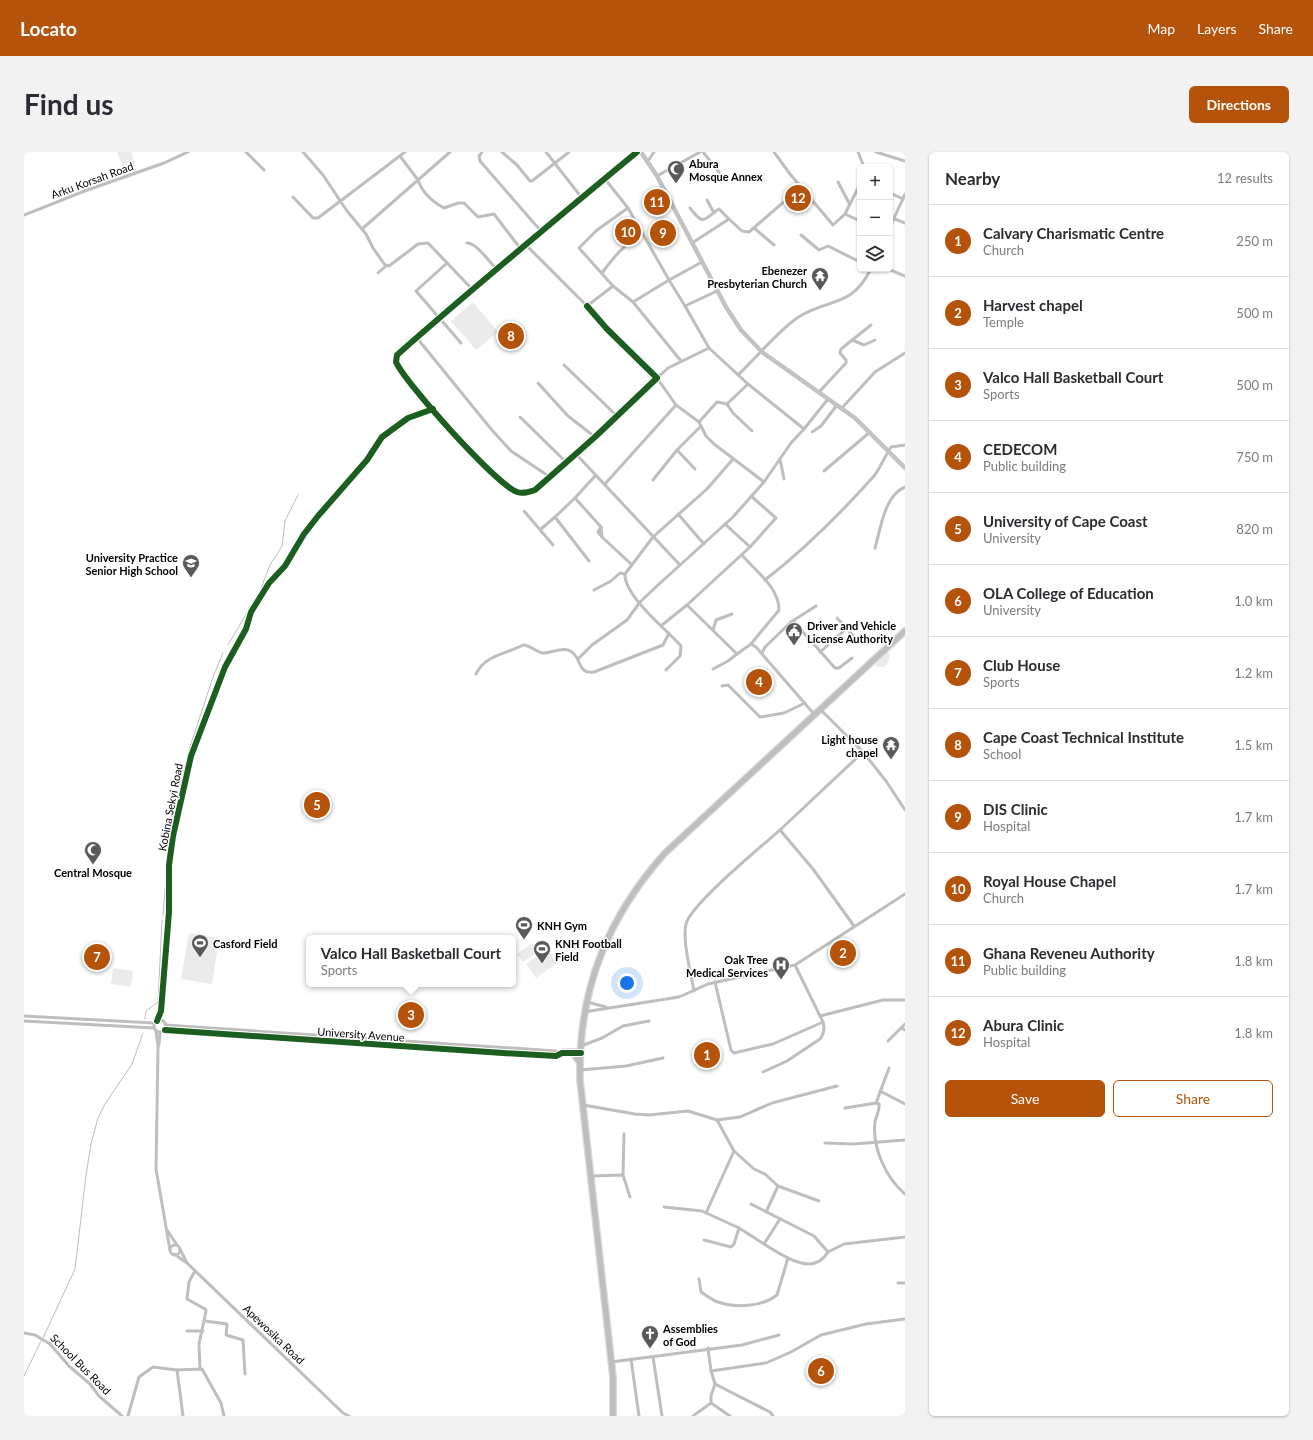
<!DOCTYPE html>
<meta charset="utf-8">
<style>
:root{--surface:#fff;--page:#f2f2f3;--text:#2b2b33;--muted:#7c7c81;--line:#e1e1e2;--accent:#b45309}
body{margin:0;font-family:Lato,sans-serif;background:var(--page);color:var(--text)}
.controls{position:absolute;right:12px;top:12px;display:grid;overflow:hidden;border-radius:6px;box-shadow:0 1px 3px #0004}
.controls button{width:36px;height:36px;display:grid;place-items:center;padding:0;border:0;border-bottom:1px solid var(--line);background:var(--surface);color:var(--text);font:20px sans-serif}
.you{position:absolute;left:603px;top:831px;width:14px;height:14px;margin:-10px;border:3px solid #fff;border-radius:50%;background:#1a73e8;box-shadow:0 0 0 6px #1a73e833}
.badge{display:grid;place-items:center;width:26px;height:26px;border-radius:50%;background:var(--accent);color:#fff;font-size:13px;font-weight:700}
.pin{position:absolute;translate:-50% -50%;border:2px solid #fff;box-shadow:0 1px 4px #0006}
.popup{position:absolute;left:282px;top:783px;width:210px;height:52px;box-sizing:border-box;display:grid;place-content:center;border-radius:6px;background:var(--surface);filter:drop-shadow(0 1px 3px #0005);font-size:13px;white-space:nowrap;color:var(--muted)}
.popup b{font-size:15px;color:var(--text)}
.popup::after{content:'';position:absolute;left:50%;top:100%;margin-left:-8px;border:8px solid transparent;border-top-color:var(--surface)}
.list{margin:0;padding:0;list-style:none}
h2{display:flex;justify-content:space-between;align-items:center;height:52px;margin:0;padding:0 16px;font-size:17px}
h2 small{font-size:13px;font-weight:400;color:var(--muted)}
.list li{display:grid;grid-template-columns:26px 1fr auto;gap:12px;align-items:center;box-sizing:border-box;height:72px;padding:0 16px;border-top:1px solid var(--line)}
.list b{display:block;font-size:15px;white-space:nowrap}
.list p{margin:0;font-size:13px;white-space:nowrap;color:var(--muted)}
.list em{font-size:13px;font-style:normal;color:var(--muted)}
.actions{display:flex;gap:8px;padding:12px 16px}
.actions a{flex:1;padding:9px 0;border:1px solid var(--accent);border-radius:6px;text-align:center;font-size:14px;color:var(--accent)}
.actions .main{background:var(--accent);color:#fff}
.icon{flex:none;width:22px;height:22px;fill:none;stroke:currentColor;stroke-width:2;stroke-linecap:round;stroke-linejoin:round}
.map{position:relative;flex:none;width:881px;height:1264px;overflow:hidden;border-radius:6px}
header{display:flex;align-items:center;gap:24px;box-sizing:border-box;height:56px;padding:0 20px;background:var(--accent);color:#fff}
header strong{font-size:19px}
nav{display:flex;gap:22px;margin-inline-start:auto;font-size:14px}
.intro{display:flex;align-items:center;justify-content:space-between;box-sizing:border-box;height:96px;padding:0 24px}
h1{margin:0;font-size:28px}
.button{padding:10px 18px;border-radius:6px;background:var(--accent);color:#fff;font-size:14px;font-weight:700}
main{display:flex;gap:24px;padding:0 24px}
aside{flex:1;background:var(--surface);border-radius:6px;box-shadow:0 1px 3px #0004}
.map>svg:first-child{display:block}
</style>
<header>
<strong>Locato</strong>
<nav><a>Map</a><a>Layers</a><a>Share</a></nav>
</header>
<div class="intro"><h1>Find us</h1><a class="button">Directions</a></div>
<main>
<div class="map">
<svg width="881" height="1264" viewBox="0 0 881 1264">
<rect width="100%" height="100%" fill="#fff"/>
<!-- green -->
<g fill="#ebebeb">
<polygon points="93,0 107,0 112,15 100,19"/>
<polygon points="449,150 474,180 452,198 427,169"/>
<polygon points="863,500 866,503 863,513 859,515 852,514 851,511"/>
<polygon points="165,781 195,786 188,832 157,827"/>
<polygon points="508,791 514,800 499,810 493,802"/>
<polygon points="524,797 533,811 512,826 502,812"/>
<polygon points="70,798 77,799 77,813 69,812"/>
<polygon points="89,816 109,819 107,835 87,832"/>
<polygon points="394,857 396,866 380,869 379,860"/>
</g>
<g fill="none" stroke-linecap="round" stroke-linejoin="round">
<!-- stream -->
<g stroke="#bdbdbd" stroke-width="1">
<polyline points="237,436 246,413 258,394 261,369 274,343"/>
<polyline points="204,493 234,442"/>
<polyline points="165,598 188,528 199,501"/>
<path d="M 139,763 C 143,708 150,655 164,602"/>
<polyline points="121,867 122,859 134,850 138,768"/>
<polyline points="19,1186 51,1117 62,1023 67,992 74,966 81,952 108,912 119,881"/>
<polyline points="0,1224 17,1189"/>
</g>
<defs>
<g id="highway">
<polyline points="549,901 556,911"/>
<path d="M 589,1264 L 589,1225 L 556,928 C 554,840 582,767 641,701 L 881,479"/>
</g>
</defs>
<!-- highway casing -->
<use href="#highway" stroke="#dbdbdb" stroke-width="8"/>
<!-- street -->
<g stroke="#bebebe" stroke-width="3">
<polyline points="222,0 240,18"/>
<polyline points="279,0 299,23 323,59 342,82 349,96 361,113 365,114 394,92 404,91 448,137"/>
<path d="M 426,0 L 394,28 C 398,40 409,50 420,56 L 434,51 L 440,51 L 454,65 L 470,62 L 496,96"/>
<polyline points="458,0 455,4 456,9 516,78"/>
<polyline points="478,0 493,13 506,29 508,29 545,0"/>
<polyline points="522,0 558,46"/>
<polyline points="679,0 695,20"/>
<polyline points="750,0 766,22 809,73 821,62 836,32"/>
<polyline points="834,0 840,15"/>
<polyline points="852,0 881,9"/>
<polyline points="624,9 630,0"/>
<polyline points="633,24 676,0"/>
<polyline points="581,27 604,56 645,128 609,150"/>
<polyline points="814,30 825,51"/>
<polyline points="866,41 879,47"/>
<polyline points="269,45 289,66 294,66 381,0"/>
<polyline points="683,48 690,61"/>
<path d="M 666,56 C 681,76 680,66 695,57 L 705,67"/>
<polyline points="821,62 836,69"/>
<polyline points="0,63 58,40 140,11 164,0"/>
<polyline points="871,67 881,71"/>
<polyline points="866,75 881,42"/>
<polyline points="730,76 750,93"/>
<polyline points="338,77 394,28 376,4"/>
<polyline points="777,83 795,98 804,94 836,110"/>
<path d="M 443,91 C 453,91 464,109 472,116"/>
<polyline points="668,91 705,67 718,79 725,80 777,35"/>
<polyline points="501,92 563,154 589,134 609,150 657,209"/>
<polyline points="423,111 392,139 437,191"/>
<polyline points="864,117 881,124"/>
<polyline points="354,121 363,113"/>
<path d="M 578,121 C 589,106 602,90 619,82"/>
<polyline points="589,134 555,96 573,78 604,56"/>
<polyline points="693,139 661,154 685,196 724,232 703,252 709,261 728,279"/>
<path d="M 563,154 L 583,177 L 633,226 L 571,285 L 511,338 C 505,340 499,342 493,340 C 472,332 382,232 372,210 L 373,203 C 451,134 532,67 613,0"/>
<polyline points="661,154 645,128 678,110"/>
<polyline points="393,186 467,277 487,299 526,325"/>
<polyline points="828,188 840,193 851,188"/>
<polyline points="685,196 644,216 633,226 652,253 675,270 682,284 690,292 740,330"/>
<polyline points="540,213 592,263"/>
<path d="M 714,223 C 733,205 751,182 773,166 C 804,145 826,158 847,117"/>
<polyline points="514,231 544,264 571,285"/>
<polyline points="724,232 780,277 804,247"/>
<polyline points="795,240 822,211 822,208 816,201 817,197 847,173"/>
<polyline points="817,257 851,220 881,201"/>
<polyline points="496,265 542,310"/>
<polyline points="675,270 693,250 703,252"/>
<polyline points="788,280 797,274 813,253"/>
<polyline points="552,302 655,412"/>
<polyline points="756,307 760,327"/>
<polyline points="671,317 653,298 676,275"/>
<polyline points="800,319 846,280"/>
<polyline points="571,324 551,346 577,375 578,385 607,412"/>
<polyline points="629,328 653,298"/>
<polyline points="581,332 652,253"/>
<polyline points="551,346 531,365 565,409"/>
<polyline points="500,359 529,393"/>
<polyline points="654,362 680,392"/>
<polyline points="577,375 574,380 578,385"/>
<polyline points="517,377 531,365"/>
<polyline points="726,395 752,366 727,344"/>
<path d="M 851,396 C 857,376 860,344 881,335"/>
<path d="M 719,404 C 732,420 755,435 755,458 L 727,492"/>
<path d="M 741,428 C 781,397 816,362 850,324 C 857,315 861,304 867,295 L 881,293"/>
<polyline points="570,438 587,429 596,421 601,422"/>
<polyline points="663,453 713,502 727,492 732,495 790,562"/>
<polyline points="813,466 833,488"/>
<polyline points="767,470 792,454"/>
<polyline points="638,473 663,453 726,395 701,372"/>
<polyline points="689,478 692,468 708,462"/>
<polyline points="796,500 822,477"/>
<polyline points="738,501 741,495 767,470 771,471 811,516 815,516 828,506"/>
<polyline points="554,507 568,493 603,468 616,450 634,433 709,365 740,330 767,291 780,277"/>
<polyline points="689,517 704,509 713,502"/>
<path d="M 642,518 L 656,504 L 657,494 C 643,478 600,444 601,422 L 629,385 L 683,337 L 709,307"/>
<path d="M 452,522 C 461,503 482,502 499,493 C 506,493 512,500 519,501 C 529,501 541,493 549,501 C 558,509 554,522 570,520 L 639,493 L 645,481"/>
<polyline points="698,534 704,533 736,565 760,561 781,551"/>
<polyline points="796,557 839,600 862,629 881,658"/>
<polyline points="830,774 789,717 756,678 839,600"/>
<polyline points="691,830 707,898 710,901 749,892 799,870"/>
<path d="M 670,839 C 667,822 658,787 662,772 C 666,753 738,694 756,678"/>
<polyline points="563,850 582,855"/>
<polyline points="560,860 655,845 684,832 771,813 881,742"/>
<polyline points="0,864 130,871"/>
<polyline points="796,864 859,848 881,848"/>
<circle cx="136" cy="874" r="6"/>
<polyline points="0,869 130,876"/>
<polyline points="133,869 137,859 145,760 145,713 149,684 167,604 201,515 222,477 227,460 245,431 261,414 280,382 294,364 343,308 358,285 384,266 409,257"/>
<polyline points="881,872 877,876 881,878"/>
<polyline points="141,873 532,899"/>
<polyline points="141,878 294,890 532,904"/>
<polyline points="132,879 134,894 132,1017 146,1098"/>
<polyline points="864,889 877,876"/>
<polyline points="135,893 136,880"/>
<polyline points="557,894 578,886 599,874 625,869"/>
<polyline points="538,898 557,898"/>
<polyline points="538,901 557,901"/>
<polyline points="556,918 602,914 639,906"/>
<path d="M 739,920 L 763,909 L 796,887 C 800,882 801,877 799,870 L 771,813"/>
<polyline points="856,939 881,952"/>
<polyline points="852,951 865,916"/>
<polyline points="559,953 611,962 625,963 664,959 693,968 710,999 730,1017 741,1022 754,1034 795,1049"/>
<path d="M 821,956 L 852,951 L 855,952 C 856,959 852,964 851,970 C 848,996 862,1026 881,1042"/>
<polyline points="693,968 716,965 748,951 813,934"/>
<polyline points="801,991 830,992 881,988"/>
<polyline points="599,1023 600,982"/>
<polyline points="567,1024 599,1023 606,1045"/>
<polyline points="727,1052 790,1084 804,1100 820,1092 881,1085"/>
<polyline points="640,1055 678,1059 715,1076 740,1092"/>
<polyline points="742,1060 754,1034"/>
<polyline points="682,1061 710,999"/>
<path d="M 756,1067 L 740,1092 C 758,1103 789,1126 804,1100"/>
<polyline points="143,1078 153,1093"/>
<polyline points="680,1088 707,1095 710,1092 715,1076"/>
<circle cx="151" cy="1098" r="5"/>
<polyline points="156,1097 163,1111"/>
<polyline points="150,1102 163,1111 319,1261 325,1264"/>
<polyline points="171,1119 165,1130 163,1147 181,1157 182,1159 175,1192 176,1217"/>
<path d="M 675,1127 L 677,1140 C 682,1143 688,1148 694,1150 C 711,1156 738,1155 753,1143 L 764,1106"/>
<polyline points="874,1131 881,1131"/>
<polyline points="181,1169 203,1172 202,1183 219,1188 221,1222"/>
<polyline points="163,1179 179,1179"/>
<polyline points="0,1181 11,1183 26,1192 45,1214 66,1232 75,1244 98,1264"/>
<polyline points="684,1196 687,1219 691,1232 746,1260 749,1264"/>
<polyline points="629,1205 638,1264"/>
<polyline points="607,1207 615,1264"/>
<polyline points="587,1210 718,1193 755,1183"/>
<polyline points="153,1218 159,1264"/>
<polyline points="687,1219 742,1211 767,1200 797,1183 842,1172 881,1167"/>
<polyline points="691,1232 687,1244 687,1251 706,1264"/>
<polyline points="104,1264 115,1225 129,1215 153,1218 178,1217 197,1251 200,1264"/>
<polyline points="669,1264 687,1251"/>
</g>
<!-- secondary -->
<polyline stroke="#c2c2c2" stroke-width="4.5" points="617,0 633,24 702,155 717,178 738,200 831,266 881,316"/>
<!-- highway -->
<use href="#highway" stroke="#bebebe" stroke-width="5.5"/>
<defs>
<g id="cycleway">
<path d="M 563,154 L 583,177 L 633,226 L 571,285 L 511,338 C 505,340 499,342 493,340 C 472,332 382,232 372,210 L 373,203 C 451,134 532,67 613,0"/>
<polyline points="133,869 137,859 145,760 145,713 149,684 167,604 201,515 222,477 227,460 245,431 261,414 280,382 294,364 343,308 358,285 384,266 409,257"/>
<polyline points="141,878 479,901 532,904 538,901 557,901"/>
</g>
</defs>
<!-- cycleway casing -->
<use href="#cycleway" stroke="#fff" stroke-width="8"/>
<!-- cycleway -->
<use href="#cycleway" stroke="#1b5e20" stroke-width="6"/>
</g>
<!-- icons -->
<defs>
<symbol id="mosque-pin" viewBox="-11 -11 22 30"><path d="M0 17L-7.5 6A9.5 9.5 0 1 1 7.5 6Z" fill="#595959" stroke="#fff"/><path d="M3.5-4.9A6 6 0 1 0 3.5 4.9A5 5 0 1 1 3.5-4.9Z" fill="#fff"/></symbol>
<symbol id="temple-pin" viewBox="-11 -11 22 30"><path d="M0 17L-7.5 6A9.5 9.5 0 1 1 7.5 6Z" fill="#595959" stroke="#fff"/><path d="M0-6L5-2H3V0L6.5 2.5H4V6H1.5V3h-3V6H-4V2.5H-6.5L-3 0V-2H-5Z" fill="#fff"/></symbol>
<symbol id="school-pin" viewBox="-11 -11 22 30"><path d="M0 17L-7.5 6A9.5 9.5 0 1 1 7.5 6Z" fill="#595959" stroke="#fff"/><path d="M0-5L7-2L0 1L-7-2ZM-4 1L0 2.5L4 1V4Q0 6-4 4Z" fill="#fff"/></symbol>
<symbol id="civic-pin" viewBox="-11 -11 22 30"><path d="M0 17L-7.5 6A9.5 9.5 0 1 1 7.5 6Z" fill="#595959" stroke="#fff"/><path d="M-.6-6.5H3V-4.5H.6V-3L4-1V1h2V6H-6V1h2V-1L-.6-3ZM-1.2 2.5V6h2.4V2.5Z" fill="#fff"/></symbol>
<symbol id="stadium-pin" viewBox="-11 -11 22 30"><path d="M0 17L-7.5 6A9.5 9.5 0 1 1 7.5 6Z" fill="#595959" stroke="#fff"/><path d="M0-5a6.5 5 0 1 0 0 10a6.5 5 0 1 0 0-10ZM-3.5-1.8h7v3.6h-7Z" fill="#fff"/></symbol>
<symbol id="hospital-pin" viewBox="-11 -11 22 30"><path d="M0 17L-7.5 6A9.5 9.5 0 1 1 7.5 6Z" fill="#595959" stroke="#fff"/><path d="M-5-5h3v3.5h4V-5h3V5h-3V1.5h-4V5h-3Z" fill="#fff"/></symbol>
<symbol id="church-pin" viewBox="-11 -11 22 30"><path d="M0 17L-7.5 6A9.5 9.5 0 1 1 7.5 6Z" fill="#595959" stroke="#fff"/><path d="M-1.2-6h2.4v3.5h3.3v2.4h-3.3V6h-2.4V-.1h-3.3v-2.4h3.3Z" fill="#fff"/></symbol>
</defs>
<g fill-rule="evenodd">
<use href="#mosque-pin" x="642" y="7" width="20" height="27"/>
<use href="#temple-pin" x="786" y="114" width="20" height="27"/>
<use href="#school-pin" x="157" y="401" width="20" height="27"/>
<use href="#civic-pin" x="760" y="469" width="20" height="27"/>
<use href="#temple-pin" x="857" y="583" width="20" height="27"/>
<use href="#mosque-pin" x="59" y="688" width="20" height="27"/>
<use href="#stadium-pin" x="490" y="763" width="20" height="27"/>
<use href="#stadium-pin" x="166" y="781" width="20" height="27"/>
<use href="#stadium-pin" x="508" y="787" width="20" height="27"/>
<use href="#hospital-pin" x="747" y="803" width="20" height="27"/>
<use href="#church-pin" x="616" y="1172" width="20" height="27"/>
</g>
<g text-anchor="middle" dominant-baseline="central" stroke-width="3" stroke-linejoin="round" paint-order="stroke">
<!-- poi labels -->
<g font-size="11" font-weight="bold" fill="#000" stroke="#fff" text-anchor="start">
<text x="665" y="11">Abura<tspan x="665" dy="13">Mosque Annex</tspan></text>
<text x="783" y="118" text-anchor="end">Ebenezer<tspan x="783" dy="13">Presbyterian Church</tspan></text>
<text x="154" y="405" text-anchor="end">University Practice<tspan x="154" dy="13">Senior High School</tspan></text>
<text x="783" y="473">Driver and Vehicle<tspan x="783" dy="13">License Authority</tspan></text>
<text x="854" y="587" text-anchor="end">Light house<tspan x="854" dy="13">chapel</tspan></text>
<text x="69" y="720" text-anchor="middle">Central Mosque</text>
<text x="513" y="773">KNH Gym</text>
<text x="189" y="791">Casford Field</text>
<text x="531" y="791">KNH Football<tspan x="531" dy="13">Field</tspan></text>
<text x="744" y="807" text-anchor="end">Oak Tree<tspan x="744" dy="13">Medical Services</tspan></text>
<text x="639" y="1176">Assemblies<tspan x="639" dy="13">of God</tspan></text>
</g>
<!-- street labels -->
<g font-size="11" fill="#000" stroke="#fff">
<text transform="translate(68 28) rotate(-20)">Arku Korsah Road</text>
<text transform="translate(146 655) rotate(-79)">Kobina Sekyi Road</text>
<text transform="translate(337 882) rotate(4)">University Avenue</text>
<text transform="translate(250 1182) rotate(44)">Apewosika Road</text>
<text transform="translate(57 1212) rotate(45)">School Bus Road</text>
</g>
</g>
</svg>
<div class="controls">
<button>+</button>
<button>−</button>
<button><svg class="icon" aria-label="layers" viewBox="0 0 24 24"><path d="M12 4l9 5-9 5-9-5zM3 14l9 5 9-5"/></svg></button>
</div>
<div class="you"></div>
<div class="pin badge" style="left:683px;top:903px">1</div>
<div class="pin badge" style="left:819px;top:801px">2</div>
<div class="pin badge" style="left:387px;top:863px">3</div>
<div class="popup"><b>Valco Hall Basketball Court</b>Sports</div>
<div class="pin badge" style="left:735px;top:530px">4</div>
<div class="pin badge" style="left:293px;top:653px">5</div>
<div class="pin badge" style="left:797px;top:1219px">6</div>
<div class="pin badge" style="left:73px;top:805px">7</div>
<div class="pin badge" style="left:487px;top:184px">8</div>
<div class="pin badge" style="left:639px;top:81px">9</div>
<div class="pin badge" style="left:604px;top:80px">10</div>
<div class="pin badge" style="left:633px;top:50px">11</div>
<div class="pin badge" style="left:774px;top:46px">12</div>
</div>
<aside>
<h2>Nearby<small>12 results</small></h2>
<ul class="list">
<li><span class="badge">1</span><div><b>Calvary Charismatic Centre</b><p>Church</p></div><em>250 m</em></li>
<li><span class="badge">2</span><div><b>Harvest chapel</b><p>Temple</p></div><em>500 m</em></li>
<li><span class="badge">3</span><div><b>Valco Hall Basketball Court</b><p>Sports</p></div><em>500 m</em></li>
<li><span class="badge">4</span><div><b>CEDECOM</b><p>Public building</p></div><em>750 m</em></li>
<li><span class="badge">5</span><div><b>University of Cape Coast</b><p>University</p></div><em>820 m</em></li>
<li><span class="badge">6</span><div><b>OLA College of Education</b><p>University</p></div><em>1.0 km</em></li>
<li><span class="badge">7</span><div><b>Club House</b><p>Sports</p></div><em>1.2 km</em></li>
<li><span class="badge">8</span><div><b>Cape Coast Technical Institute</b><p>School</p></div><em>1.5 km</em></li>
<li><span class="badge">9</span><div><b>DIS Clinic</b><p>Hospital</p></div><em>1.7 km</em></li>
<li><span class="badge">10</span><div><b>Royal House Chapel</b><p>Church</p></div><em>1.7 km</em></li>
<li><span class="badge">11</span><div><b>Ghana Reveneu Authority</b><p>Public building</p></div><em>1.8 km</em></li>
<li><span class="badge">12</span><div><b>Abura Clinic</b><p>Hospital</p></div><em>1.8 km</em></li>
</ul>
<div class="actions"><a class="main">Save</a><a>Share</a></div>
</aside>
</main>
